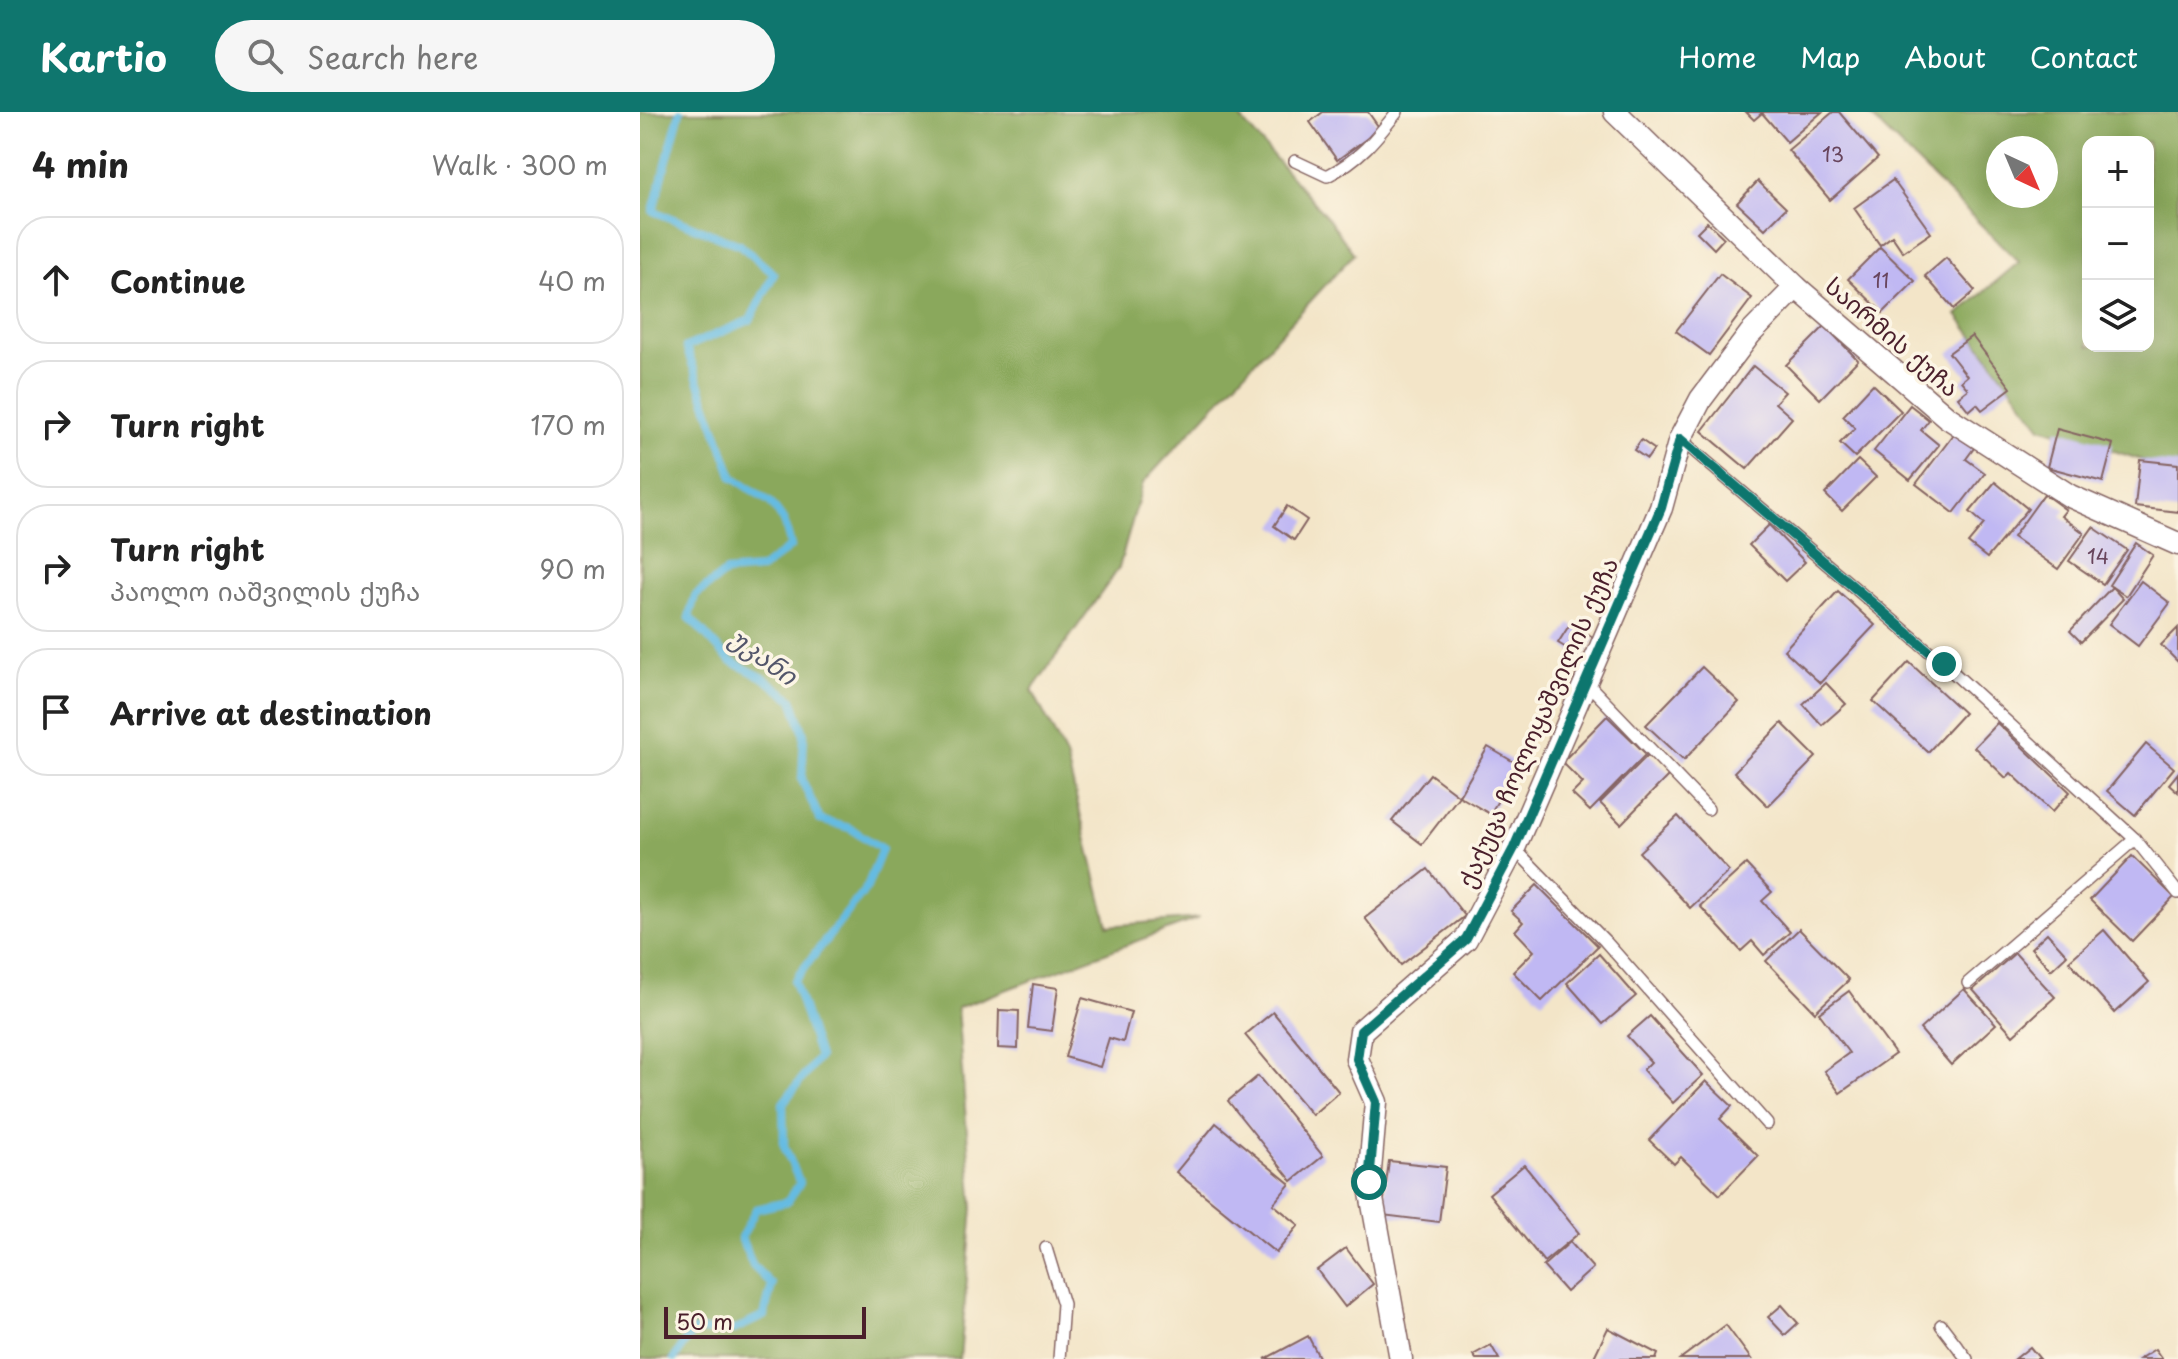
<!DOCTYPE html>
<meta charset="utf-8">
<style>
:root{--surface:#fff;--page:#f6f6f6;--text:#222;--muted:#767676;--line:#e0e0e0;--accent:#0f766e}
body{margin:0;font-family:"Playpen Sans","Noto Sans Georgian",sans-serif;background:var(--page);color:var(--text)}
.controls{position:absolute;right:24px;top:24px;display:grid;overflow:hidden;border-radius:16px;box-shadow:0 8px 32px #0002}
.controls button{width:72px;height:72px;display:grid;place-items:center;padding:0;border:0;border-bottom:2px solid var(--line);background:var(--surface);color:var(--text);font:40px sans-serif}
.compass{position:absolute;left:1346px;top:24px;width:72px;height:72px;border-radius:50%;background:var(--surface);box-shadow:0 8px 32px #0002;rotate:136deg}
.scale{position:absolute;left:24px;bottom:20px;width:202px;box-sizing:border-box;padding-left:8px;border:4px solid #4a1f2b;border-top:0;font-size:22px;line-height:28px;white-space:nowrap;color:#4a1f2b;-webkit-text-stroke:6px #fcf5e5;paint-order:stroke}
.stop{position:absolute;width:24px;height:24px;margin:-18px;border:6px solid #0f766e;border-radius:50%;background:#fff}
.stop.end{background:#0f766e;border-color:#fff;box-shadow:0 2px 8px #0008}
.list{margin:0;padding:0;list-style:none}
h2{display:flex;justify-content:space-between;align-items:center;height:104px;margin:0;padding:0 32px;font-size:34px}
h2 small{font-size:26px;font-weight:400;color:var(--muted)}
.list li{display:grid;grid-template-columns:52px 1fr auto;gap:24px;align-items:center;box-sizing:border-box;height:128px;margin:0 16px 16px;padding:0 16px;border:2px solid var(--line);border-radius:32px}
.list b{display:block;font-size:30px;white-space:nowrap}
.list p{margin:0;font-size:26px;white-space:nowrap;color:var(--muted)}
.list em{font-size:26px;font-style:normal;color:var(--muted)}
.icon{flex:none;width:44px;height:44px;fill:none;stroke:currentColor;stroke-width:2;stroke-linecap:round;stroke-linejoin:round}
.map{position:relative;flex:none;width:1538px;height:1247px;overflow:hidden}
header{display:flex;align-items:center;gap:48px;box-sizing:border-box;height:112px;padding:0 40px;background:var(--accent);color:#fff}
header strong{font-size:38px}
nav{display:flex;gap:44px;margin-inline-start:auto;font-size:28px}
.search{width:560px;height:72px;background:var(--page);display:flex;align-items:center;gap:20px;box-sizing:border-box;padding:0 28px;border-radius:44px;color:var(--muted);font-size:30px}
main{display:flex}
aside{flex:1;background:var(--surface)}
.map>svg:first-child{display:block}
</style>
<header>
<strong>Kartio</strong>
<div class="search"><svg class="icon" aria-label="search" viewBox="0 0 24 24"><circle cx="10" cy="10" r="6"/><path d="M15 15l6 6"/></svg>Search here</div>
<nav><a>Home</a><a>Map</a><a>About</a><a>Contact</a></nav>
</header>
<main>
<aside>
<h2>4 min<small>Walk · 300 m</small></h2>
<ul class="list">
<li><svg class="icon" aria-label="ahead" viewBox="0 0 24 24"><path d="M12 20V5M6 11l6-6 6 6"/></svg><div><b>Continue</b></div><em>40 m</em></li>
<li><svg class="icon" aria-label="right" viewBox="0 0 24 24"><path d="M7 20v-9h11M14 6l5 5-5 5"/></svg><div><b>Turn right</b></div><em>170 m</em></li>
<li><svg class="icon" aria-label="right" viewBox="0 0 24 24"><path d="M7 20v-9h11M14 6l5 5-5 5"/></svg><div><b>Turn right</b><p>პაოლო იაშვილის ქუჩა</p></div><em>90 m</em></li>
<li><svg class="icon" aria-label="arrive" viewBox="0 0 24 24"><path d="M6 21V4h12l-3 4 3 4H6"/></svg><div><b>Arrive at destination</b></div></li>
</ul>
</aside>
<div class="map">
<svg width="1538" height="1247" viewBox="0 0 1538 1247">
<rect width="100%" height="100%" fill="#fcf5e5"/>
<filter id="ink" filterUnits="userSpaceOnUse"><feTurbulence type="fractalNoise" baseFrequency=".0125" numOctaves="2"/><feDisplacementMap in="SourceGraphic" scale="16" xChannelSelector="R" yChannelSelector="G"/><feConvolveMatrix kernelMatrix="1 2 1 2 8 2 1 2 1" color-interpolation-filters="sRGB"/></filter>
<filter id="wash" filterUnits="userSpaceOnUse"><feTurbulence type="fractalNoise" baseFrequency=".006" numOctaves="4" result="noise"/><feDisplacementMap in="SourceGraphic" scale="32" xChannelSelector="R" yChannelSelector="G"/><feGaussianBlur stdDeviation="1.8" result="paint"/><feColorMatrix in="noise" values="0 0 0 0 0 0 0 0 0 0 0 0 0 0 0 0 0 1.4 0 .05"/><feComposite in="paint" operator="in"/></filter>
<g filter="url(#wash)">
<rect width="100%" height="100%" fill="#f3e5c8"/>
<!-- forest -->
<g fill="#8aa85b" stroke="#6a6443" stroke-width="2" fill-rule="evenodd">
<polygon points="0,0 595,0 689,108 714,142 503,371 479,456 392,578 426,644 468,814 559,806 317,896 333,1096 320,1247 0,1247"/>
<path d="M 1226,0 L 1538,0 L 1538,360 L 1401,315 L 1317,203 L 1379,150 ZM 1448,30 L 1508,30 L 1508,234 L 1448,234 ZM 1358,36 L 1406,36 L 1406,84 L 1358,84 Z"/>
</g>
<g fill="none" stroke-linecap="round" stroke-linejoin="round">
<!-- stream -->
<polyline stroke="#65bbe2" stroke-width="8" points="34,1247 53,1219 94,1218 124,1204 132,1173 113,1154 101,1126 116,1097 147,1090 160,1071 144,1034 143,991 179,945 154,869 227,775 242,737 210,716 180,708 162,668 164,622 152,587 122,565 90,549 49,505 55,484 86,460 121,457 151,434 144,409 130,390 93,365 46,235 110,208 134,162 100,133 13,99 40,0"/>
</g>
<g id="blocks">
<!-- building -->
<g fill="#c0b8f3">
<polygon points="683,0 728,0 740,17 697,48 670,10"/>
<polygon points="1106,0 1182,0 1147,30 1122,1 1114,8"/>
<polygon points="1193,0 1199,0 1238,46 1190,88 1148,38"/>
<polygon points="1253,68 1291,121 1263,140 1252,124 1240,133 1214,96"/>
<polygon points="1118,69 1146,96 1125,117 1097,91"/>
<polygon points="1067,110 1084,126 1074,137 1057,120"/>
<polygon points="1240,135 1275,169 1243,201 1208,167"/>
<polygon points="1306,146 1335,179 1314,197 1285,164"/>
<polygon points="1080,162 1112,186 1069,243 1036,219"/>
<polygon points="1185,214 1218,248 1180,287 1146,253"/>
<polygon points="1332,224 1371,276 1342,298 1337,292 1329,299 1318,285 1328,277 1321,269 1327,264 1309,241"/>
<polygon points="1113,254 1145,280 1135,291 1152,306 1107,357 1062,319"/>
<polygon points="1233,272 1261,299 1215,345 1200,331 1215,316 1203,304"/>
<polygon points="1270,293 1289,308 1281,318 1299,333 1270,368 1234,339"/>
<polygon points="1417,317 1473,332 1463,370 1407,355"/>
<polygon points="1314,322 1334,336 1326,347 1345,361 1314,401 1276,372"/>
<polygon points="1001,328 1014,337 1007,347 994,338"/>
<polygon points="1218,348 1236,365 1202,399 1185,382"/>
<polygon points="1500,348 1538,352 1538,400 1495,395"/>
<polygon points="1355,370 1388,397 1347,446 1328,431 1344,412 1330,400"/>
<polygon points="1404,382 1426,398 1421,404 1444,421 1418,457 1373,425"/>
<polygon points="647,394 667,408 654,428 634,414"/>
<polygon points="1129,413 1165,450 1145,469 1109,433"/>
<polygon points="1453,415 1487,438 1463,472 1429,449"/>
<polygon points="1496,431 1513,443 1486,484 1469,473"/>
<polygon points="1501,469 1530,491 1498,534 1469,512"/>
<polygon points="1472,475 1483,487 1441,530 1430,519"/>
<polygon points="1198,479 1235,513 1180,571 1144,538"/>
<polygon points="930,512 955,526 943,546 918,531"/>
<polygon points="1538,516 1538,550 1521,533"/>
<polygon points="1269,550 1324,601 1288,640 1233,589"/>
<polygon points="1062,555 1099,590 1044,648 1006,613"/>
<polygon points="1186,571 1206,592 1182,613 1163,592"/>
<polygon points="967,604 1006,642 950,699 932,682 943,671 922,650"/>
<polygon points="1142,611 1176,645 1128,694 1094,660"/>
<polygon points="1357,611 1430,680 1412,700 1371,661 1366,666 1334,635"/>
<polygon points="1506,632 1534,656 1495,703 1467,679"/>
<polygon points="848,635 879,653 850,702 819,684"/>
<polygon points="1009,642 1030,662 981,712 960,691"/>
<polygon points="1538,661 1538,680 1529,672"/>
<polygon points="790,662 819,684 782,732 752,709"/>
<polygon points="1038,704 1089,759 1050,796 999,740"/>
<polygon points="1492,744 1534,785 1492,829 1450,788"/>
<polygon points="1106,752 1132,780 1122,789 1150,820 1124,843 1112,829 1101,839 1060,794"/>
<polygon points="788,757 825,804 761,853 725,806"/>
<polygon points="897,773 958,834 902,889 873,860 894,839 875,819 883,810 871,799"/>
<polygon points="1159,817 1209,868 1175,900 1126,849"/>
<polygon points="1464,818 1509,870 1475,901 1429,849"/>
<polygon points="1407,821 1427,843 1411,858 1391,836"/>
<polygon points="1375,841 1415,885 1373,923 1333,878"/>
<polygon points="959,842 996,884 963,912 927,871"/>
<polygon points="393,872 418,876 412,919 388,916"/>
<polygon points="1324,877 1356,912 1311,953 1280,917"/>
<polygon points="1209,879 1255,942 1200,981 1184,959 1209,941 1179,901"/>
<polygon points="442,886 491,900 483,930 469,926 460,955 425,945"/>
<polygon points="359,898 379,899 378,937 358,936"/>
<polygon points="633,900 699,980 672,1003 605,923"/>
<polygon points="1010,904 1063,963 1033,991 1003,958 1011,950 987,924"/>
<polygon points="618,964 683,1044 652,1069 588,989"/>
<polygon points="1066,969 1092,994 1080,1007 1118,1044 1080,1083 1041,1045 1034,1052 1009,1028"/>
<polygon points="576,1011 650,1072 633,1092 659,1113 636,1141 536,1060"/>
<polygon points="749,1049 806,1055 799,1110 742,1103"/>
<polygon points="884,1053 939,1121 904,1150 849,1082"/>
<polygon points="930,1130 953,1156 926,1180 903,1154"/>
<polygon points="706,1136 733,1172 705,1195 677,1158"/>
<polygon points="1142,1193 1158,1211 1145,1223 1128,1205"/>
<polygon points="1086,1213 1111,1247 1040,1247"/>
<polygon points="968,1216 1018,1242 1016,1247 953,1247"/>
<polygon points="668,1224 680,1247 625,1247"/>
<polygon points="851,1233 859,1247 836,1247 833,1243"/>
<polygon points="1390,1235 1400,1247 1375,1247"/>
<polygon points="1515,1237 1522,1247 1499,1247"/>
</g>
</g>
</g>
<g filter="url(#ink)">
<use href="#blocks" fill-opacity="0" stroke="#856462" stroke-width="2"/>
<g fill="none" stroke-linecap="round" stroke-linejoin="round">
<defs>
<g id="service">
<path d="M 655,49 L 687,64 C 720,47 735,28 757,0"/>
<polyline points="1040,327 1304,552 1495,727 1538,781"/>
<polyline points="946,570 1068,697"/>
<polyline points="874,736 965,829 1127,1012"/>
<polyline points="1328,871 1495,727"/>
<polyline points="406,1136 423,1192 419,1247"/>
<polyline points="1301,1213 1327,1247"/>
</g>
<g id="minor">
<polyline points="975,0 1156,175 1307,305 1430,384 1538,432"/>
<polyline points="761,1247 729,1070 736,990 717,947 721,919 826,827 874,736 1021,396 1040,327 1061,287 1110,222 1156,175"/>
</g>
</defs>
<!-- service casing -->
<use href="#service" stroke="#856462" stroke-width="14"/>
<!-- minor casing -->
<use href="#minor" stroke="#856462" stroke-width="25"/>
<!-- service -->
<use href="#service" stroke="#fff" stroke-width="11"/>
<!-- minor -->
<use href="#minor" stroke="#fff" stroke-width="22"/>
</g>
</g>
<g fill="none" stroke-linecap="round" stroke-linejoin="round" filter="url(#ink)">
<!-- route -->
<polyline stroke="#0f766e" stroke-width="10" points="729,1070 736,990 717,947 721,919 826,827 874,736 1021,396 1040,327 1304,552"/>
</g>
<g text-anchor="middle" dominant-baseline="central" stroke-width="7" stroke-linejoin="round" paint-order="stroke">
<!-- number labels -->
<g font-size="20" fill="#68455d">
<text x="1193" y="42">13</text>
<text x="1241" y="168">11</text>
<text x="1458" y="444">14</text>
</g>
<!-- street labels -->
<g font-size="24" fill="#4a1f2b" stroke="#fcf5e5">
<text transform="translate(1253 224) rotate(41)">საირმის ქუჩა</text>
<text transform="translate(897 610) rotate(-66)">ქაქუცა ჩოლოყაშვილის ქუჩა</text>
</g>
<!-- water labels -->
<g font-size="26" font-style="italic" fill="#53566b" stroke="#fcf5e5">
<text transform="translate(124 544) rotate(36)">უკანი</text>
</g>
</g>
</svg>
<div class="controls">
<button>+</button>
<button>−</button>
<button><svg class="icon" aria-label="layers" viewBox="0 0 24 24"><path d="M12 4l9 5-9 5-9-5zM3 14l9 5 9-5"/></svg></button>
</div>
<svg class="compass" viewBox="-18 -18 36 36"><path d="M0-13l5 13h-10z" fill="#e53935"/><path d="M0 13l5-13h-10z" fill="#767676"/></svg>
<div class="scale">50 m</div>
<div class="stop" style="left:729px;top:1070px"></div>
<div class="stop end" style="left:1304px;top:552px"></div>
</div>
</main>
